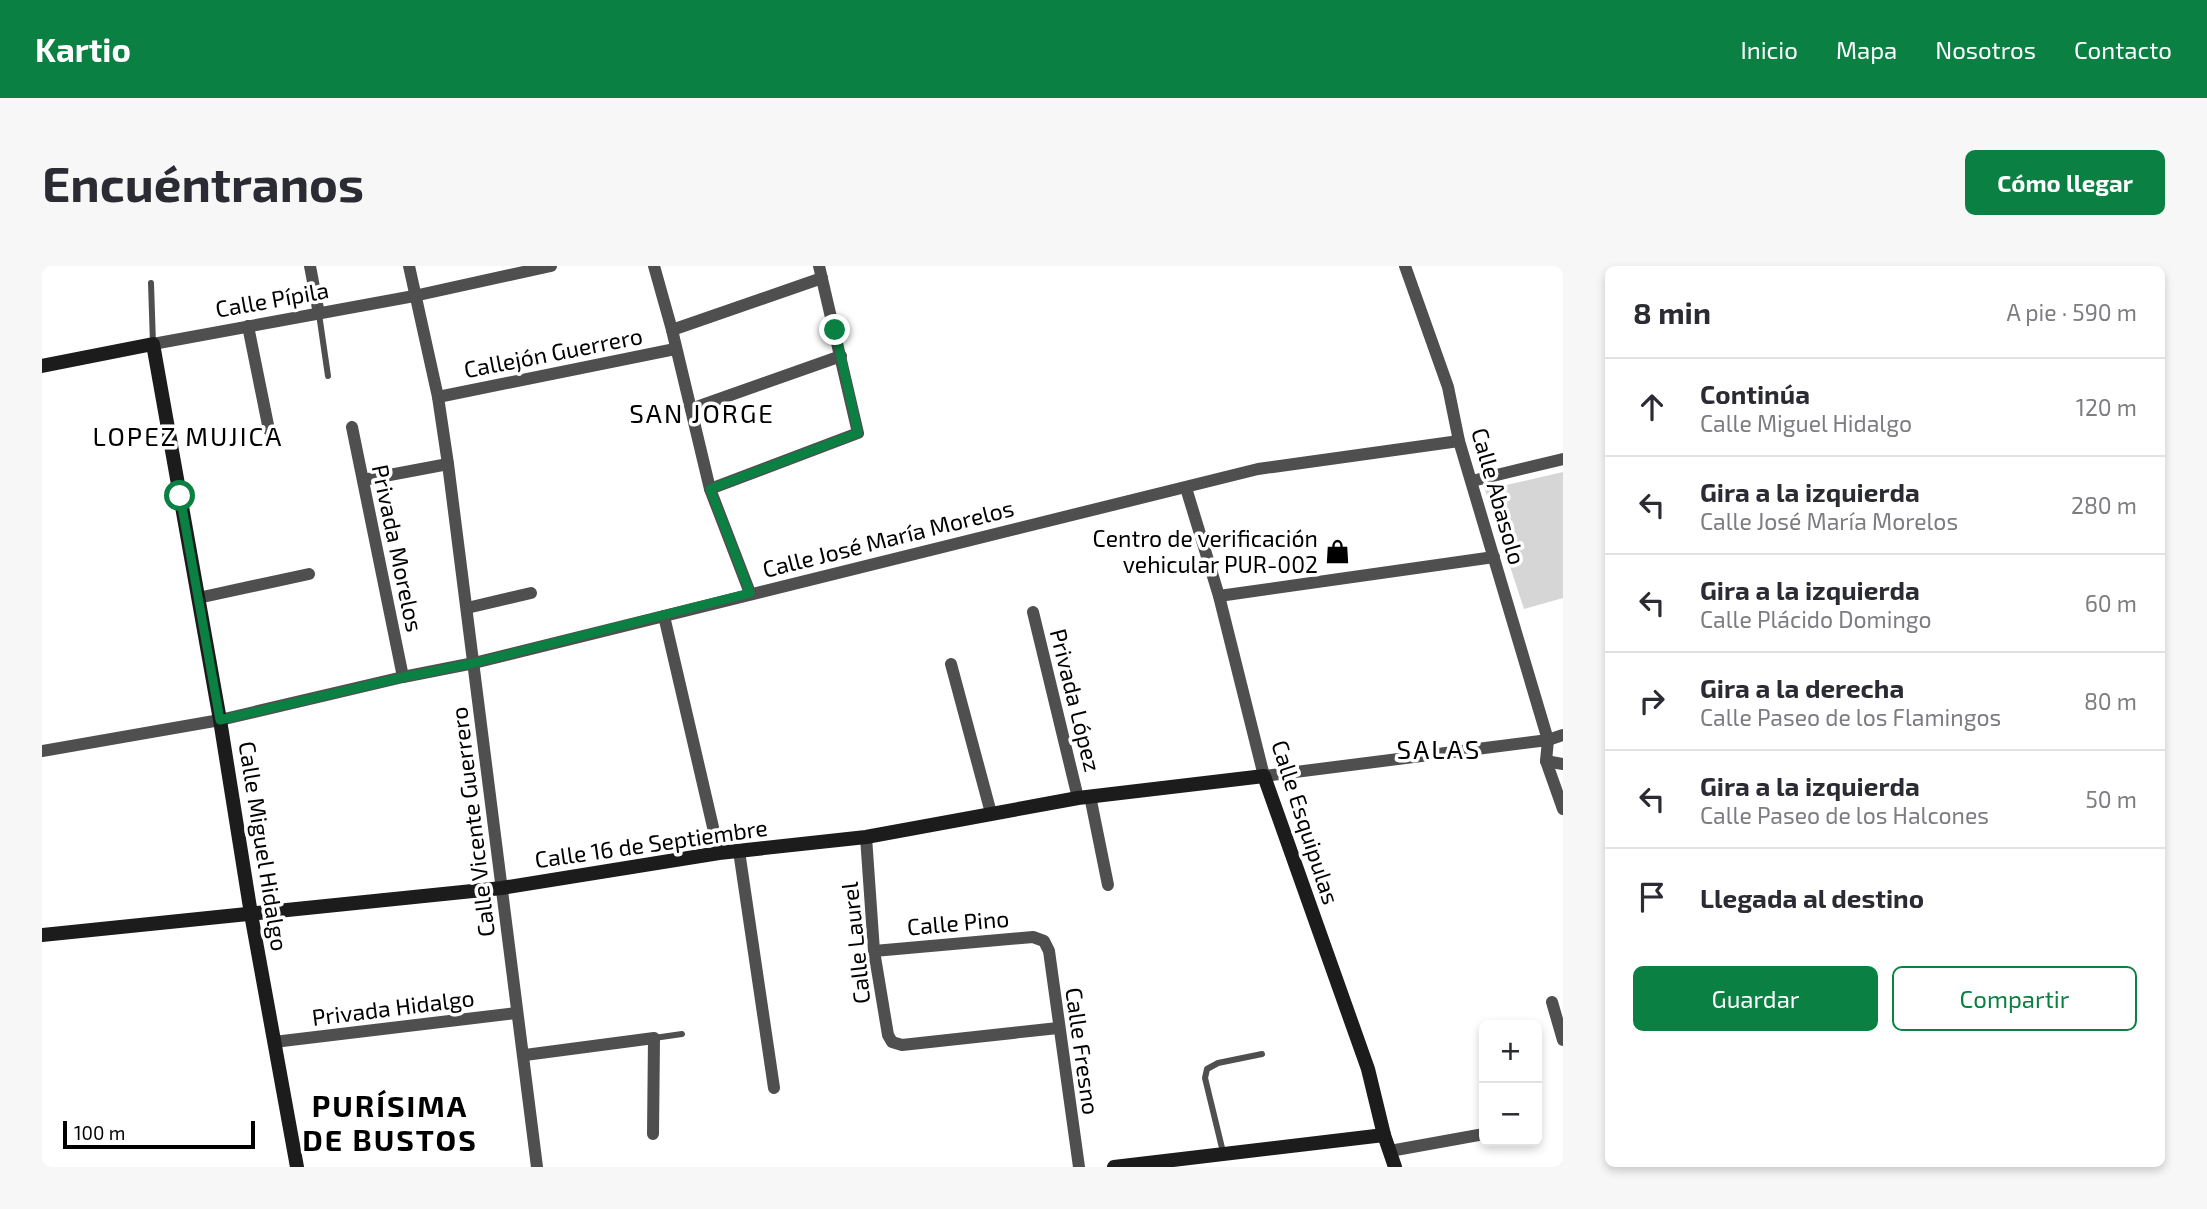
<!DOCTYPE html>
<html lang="es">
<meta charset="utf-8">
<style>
:root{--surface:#fff;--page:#f7f7f7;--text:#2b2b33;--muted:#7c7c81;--line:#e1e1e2;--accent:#0b8043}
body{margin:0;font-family:"Exo 2",sans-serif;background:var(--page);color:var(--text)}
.controls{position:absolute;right:21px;bottom:21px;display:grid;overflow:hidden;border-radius:10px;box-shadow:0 4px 10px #0003}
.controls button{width:63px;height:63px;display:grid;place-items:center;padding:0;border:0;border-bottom:2px solid var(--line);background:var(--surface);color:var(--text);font:35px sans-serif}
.scale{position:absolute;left:21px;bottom:18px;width:192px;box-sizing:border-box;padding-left:7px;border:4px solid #000;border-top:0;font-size:19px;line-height:24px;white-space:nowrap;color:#000;-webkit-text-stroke:5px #fff;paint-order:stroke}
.stop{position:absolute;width:21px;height:21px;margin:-16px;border:5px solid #0b8043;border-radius:50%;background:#fff}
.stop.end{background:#0b8043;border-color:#fff;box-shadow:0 2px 7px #0008}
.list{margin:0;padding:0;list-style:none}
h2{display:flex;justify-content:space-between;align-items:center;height:91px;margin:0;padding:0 28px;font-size:30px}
h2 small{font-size:23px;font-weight:400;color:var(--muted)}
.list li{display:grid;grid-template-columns:46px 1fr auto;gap:21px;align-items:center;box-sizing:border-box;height:98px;padding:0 28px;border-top:2px solid var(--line)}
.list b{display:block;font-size:26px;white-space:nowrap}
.list p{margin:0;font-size:23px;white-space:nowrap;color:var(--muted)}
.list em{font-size:23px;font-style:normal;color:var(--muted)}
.actions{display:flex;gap:14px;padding:21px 28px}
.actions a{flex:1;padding:16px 0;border:2px solid var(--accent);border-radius:10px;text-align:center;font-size:24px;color:var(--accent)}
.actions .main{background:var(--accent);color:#fff}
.icon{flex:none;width:38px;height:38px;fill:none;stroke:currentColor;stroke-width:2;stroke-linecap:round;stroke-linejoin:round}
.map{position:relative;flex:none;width:1521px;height:901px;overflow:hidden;border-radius:10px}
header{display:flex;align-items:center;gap:42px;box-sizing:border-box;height:98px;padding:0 35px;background:var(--accent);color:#fff}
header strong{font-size:33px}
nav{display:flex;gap:38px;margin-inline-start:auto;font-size:24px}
.intro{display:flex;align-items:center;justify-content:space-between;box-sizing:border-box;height:168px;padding:0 42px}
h1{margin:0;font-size:49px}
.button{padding:18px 32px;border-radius:10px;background:var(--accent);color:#fff;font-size:24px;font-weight:700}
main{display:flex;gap:42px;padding:0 42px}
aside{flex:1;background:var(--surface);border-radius:10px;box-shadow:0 4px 10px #0003}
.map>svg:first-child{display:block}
</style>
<header>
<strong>Kartio</strong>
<nav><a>Inicio</a><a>Mapa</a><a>Nosotros</a><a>Contacto</a></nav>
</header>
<div class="intro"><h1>Encuéntranos</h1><a class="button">Cómo llegar</a></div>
<main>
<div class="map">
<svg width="1521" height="901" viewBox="0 0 1521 901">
<rect width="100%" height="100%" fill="#fff"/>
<!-- green -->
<polygon fill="#d6d6d6" points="1521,206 1521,332 1482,343 1443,224"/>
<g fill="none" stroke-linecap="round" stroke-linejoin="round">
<!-- lane -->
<g stroke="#4f4f4f" stroke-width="6">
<polyline points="109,17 111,78"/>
<polyline points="277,48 286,110"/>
<polyline points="612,772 640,768"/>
<polyline points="1181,886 1163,812 1165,803 1176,797 1220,788"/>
</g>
<!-- street -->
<g stroke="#4f4f4f" stroke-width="12">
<polyline points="268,0 277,48"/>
<polyline points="367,0 396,131 406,198 495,901"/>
<polyline points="612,0 630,64 668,223 708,327"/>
<polyline points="1363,0 1406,121 1417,175 1506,474 1504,495 1521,543"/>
<polyline points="206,60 227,164"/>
<polyline points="630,64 780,12"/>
<polyline points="111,78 372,30 509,0"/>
<polyline points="396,131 633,83"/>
<polyline points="649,143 799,90"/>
<polyline points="310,161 361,411"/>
<polyline points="321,214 406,198"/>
<polyline points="1430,215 1521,193"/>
<polyline points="1144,222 1177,330 1222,510 1506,474 1521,469"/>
<polyline points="668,223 816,167 777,0"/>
<polyline points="1177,330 1452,291"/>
<polyline points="156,332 267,308"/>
<polyline points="425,342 489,327"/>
<polyline points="991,346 1036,532"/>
<polyline points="622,350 677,587"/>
<polyline points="909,398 949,547"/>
<polyline points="0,485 178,454 361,411 432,397 1216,203 1417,175"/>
<polyline points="1504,495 1521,498"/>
<polyline points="1048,530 1066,619"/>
<polyline points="824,571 832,685 846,769 850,776 860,779 1016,762"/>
<polyline points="697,585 732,822"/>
<polyline points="832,685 991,671 1002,675 1007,685 1037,901"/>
<polyline points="1510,736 1521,774"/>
<polyline points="232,776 474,747"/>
<polyline points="483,789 612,772 611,868"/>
<polyline points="1348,885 1442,868"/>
</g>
<!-- secondary -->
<g stroke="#1c1c1c" stroke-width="14">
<polyline points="0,100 111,78 178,454 209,648 255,901"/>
<polyline points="0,669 460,622 677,587 824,571 1036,532 1222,510 1326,803 1342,869 1353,901"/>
<polyline points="1072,901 1342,869"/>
</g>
</g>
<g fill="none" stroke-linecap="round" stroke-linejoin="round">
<!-- route -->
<polyline stroke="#0b8043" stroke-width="9" points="138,230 178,454 362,411 432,397 708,327 668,223 816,167 793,64"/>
</g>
<!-- icons -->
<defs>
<symbol id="shop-bare" viewBox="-9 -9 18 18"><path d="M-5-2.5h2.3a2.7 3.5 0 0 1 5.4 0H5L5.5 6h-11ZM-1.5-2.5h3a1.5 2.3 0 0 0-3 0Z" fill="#000" stroke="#fff" stroke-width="2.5" paint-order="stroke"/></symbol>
</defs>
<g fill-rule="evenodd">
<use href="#shop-bare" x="1278" y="268" width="35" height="35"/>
</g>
<g text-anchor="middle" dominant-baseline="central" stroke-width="7" stroke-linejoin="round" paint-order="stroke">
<!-- street labels -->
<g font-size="23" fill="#000" stroke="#fff">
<text transform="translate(230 33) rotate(-10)">Calle Pípila</text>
<text transform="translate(511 86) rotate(-11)">Callejón Guerrero</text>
<text transform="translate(1457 230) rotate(74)">Calle Abasolo</text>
<text transform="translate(846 272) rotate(-14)">Calle José María Morelos</text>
<text transform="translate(356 282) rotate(78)">Privada Morelos</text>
<text transform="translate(1034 434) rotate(76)">Privada López</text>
<text transform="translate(430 556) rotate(-97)">Calle Vicente Guerrero</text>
<text transform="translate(1264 556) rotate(72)">Calle Esquipulas</text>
<text transform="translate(609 577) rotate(-8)">Calle 16 de Septiembre</text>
<text transform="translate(222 580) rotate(81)">Calle Miguel Hidalgo</text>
<text transform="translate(916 656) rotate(-5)">Calle Pino</text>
<text transform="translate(813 677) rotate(-96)">Calle Laurel</text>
<text transform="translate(351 741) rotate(-7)">Privada Hidalgo</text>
<text transform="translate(1041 785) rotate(82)">Calle Fresno</text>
</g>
<!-- poi labels -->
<g font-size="23" fill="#000" stroke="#fff" text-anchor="end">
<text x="1276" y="272">Centro de verificación<tspan x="1276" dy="26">vehicular PUR-002</tspan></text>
</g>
<!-- quarter labels -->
<g font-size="26" letter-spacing="2" fill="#000" stroke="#fff">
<text x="660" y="146">SAN JORGE</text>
<text x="146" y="169">LOPEZ MUJICA</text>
<text x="1397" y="482">SALAS</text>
</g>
<!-- district labels -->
<g font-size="30" font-weight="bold" letter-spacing="2" fill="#000" stroke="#fff">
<text x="348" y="839">PURÍSIMA<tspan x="348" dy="34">DE BUSTOS</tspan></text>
</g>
</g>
</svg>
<div class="controls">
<button>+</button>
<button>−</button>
</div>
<div class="scale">100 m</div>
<div class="stop" style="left:138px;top:230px"></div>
<div class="stop end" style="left:793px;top:64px"></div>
</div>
<aside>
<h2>8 min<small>A pie · 590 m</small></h2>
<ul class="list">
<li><svg class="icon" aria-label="ahead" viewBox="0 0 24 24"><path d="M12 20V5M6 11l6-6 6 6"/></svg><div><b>Continúa</b><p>Calle Miguel Hidalgo</p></div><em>120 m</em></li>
<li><svg class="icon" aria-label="left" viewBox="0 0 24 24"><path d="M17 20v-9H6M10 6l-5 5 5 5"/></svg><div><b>Gira a la izquierda</b><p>Calle José María Morelos</p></div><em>280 m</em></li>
<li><svg class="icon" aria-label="left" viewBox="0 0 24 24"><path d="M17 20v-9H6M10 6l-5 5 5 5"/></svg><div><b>Gira a la izquierda</b><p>Calle Plácido Domingo</p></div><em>60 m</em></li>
<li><svg class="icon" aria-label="right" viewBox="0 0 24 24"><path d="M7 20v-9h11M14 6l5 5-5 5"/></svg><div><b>Gira a la derecha</b><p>Calle Paseo de los Flamingos</p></div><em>80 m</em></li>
<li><svg class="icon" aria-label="left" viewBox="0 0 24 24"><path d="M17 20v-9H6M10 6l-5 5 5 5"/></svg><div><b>Gira a la izquierda</b><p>Calle Paseo de los Halcones</p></div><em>50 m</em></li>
<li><svg class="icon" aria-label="arrive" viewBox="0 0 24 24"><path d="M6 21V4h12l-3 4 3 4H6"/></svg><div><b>Llegada al destino</b></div></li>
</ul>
<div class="actions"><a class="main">Guardar</a><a>Compartir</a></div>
</aside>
</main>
